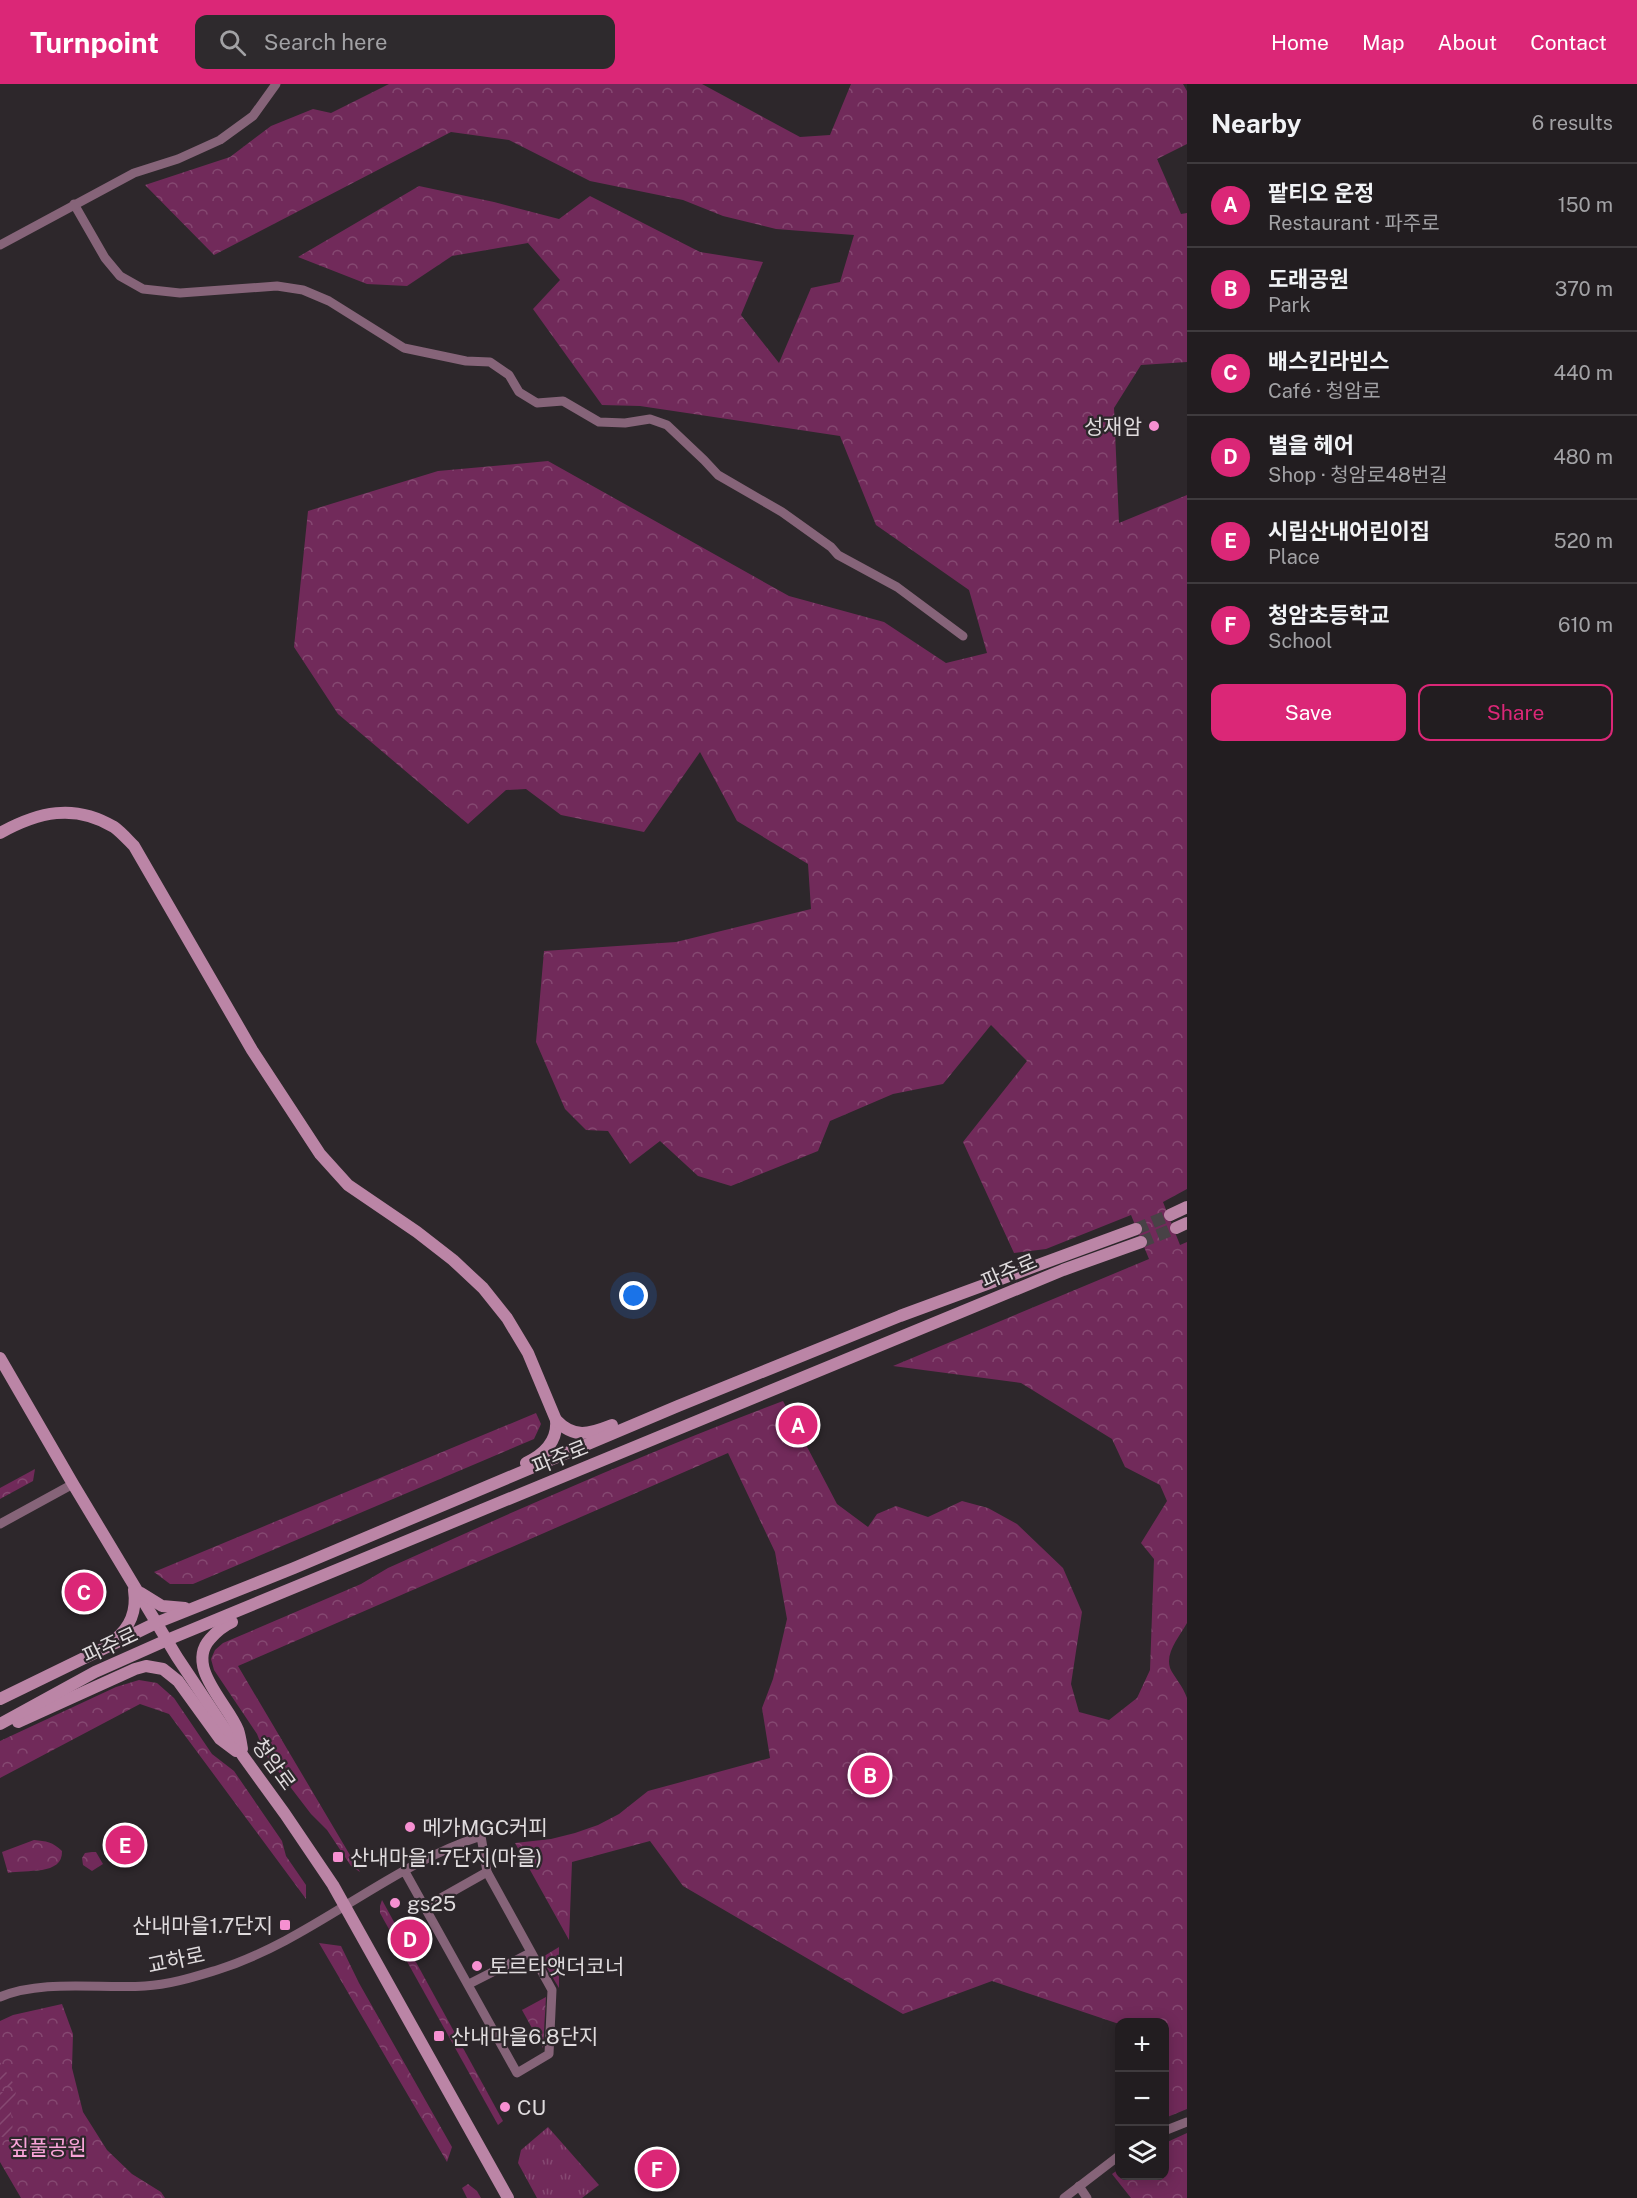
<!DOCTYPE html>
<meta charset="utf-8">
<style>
:root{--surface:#221d20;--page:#2e2a2d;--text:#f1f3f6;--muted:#a2a2a5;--line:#3f3b3e;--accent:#db2777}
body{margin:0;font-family:"Public Sans","Noto Sans KR",sans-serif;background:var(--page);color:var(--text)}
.controls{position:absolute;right:18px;bottom:18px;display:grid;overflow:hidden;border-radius:12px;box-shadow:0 3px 15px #0003}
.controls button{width:54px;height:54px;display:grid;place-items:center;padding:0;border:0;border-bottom:2px solid var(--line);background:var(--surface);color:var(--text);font:30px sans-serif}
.you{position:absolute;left:634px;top:1212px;width:21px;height:21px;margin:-15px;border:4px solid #fff;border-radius:50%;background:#1a73e8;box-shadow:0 0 0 9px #1a73e833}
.badge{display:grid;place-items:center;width:39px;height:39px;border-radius:50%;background:var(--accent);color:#fff;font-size:20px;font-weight:700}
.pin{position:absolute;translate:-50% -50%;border:3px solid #fff;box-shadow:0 2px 6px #0006}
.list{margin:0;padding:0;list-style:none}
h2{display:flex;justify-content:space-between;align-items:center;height:78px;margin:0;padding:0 24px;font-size:26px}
h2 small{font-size:20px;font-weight:400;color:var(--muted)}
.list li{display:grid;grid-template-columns:39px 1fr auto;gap:18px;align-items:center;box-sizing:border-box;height:84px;padding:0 24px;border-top:2px solid var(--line)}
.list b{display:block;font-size:22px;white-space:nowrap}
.list p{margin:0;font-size:20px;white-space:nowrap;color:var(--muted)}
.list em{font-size:20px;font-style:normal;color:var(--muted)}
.actions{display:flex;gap:12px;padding:18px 24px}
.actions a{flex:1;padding:14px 0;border:2px solid var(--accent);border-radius:12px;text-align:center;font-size:21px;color:var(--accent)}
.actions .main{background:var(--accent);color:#fff}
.icon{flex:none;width:33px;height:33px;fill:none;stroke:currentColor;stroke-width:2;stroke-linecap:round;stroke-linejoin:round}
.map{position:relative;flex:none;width:1187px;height:2114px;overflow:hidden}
header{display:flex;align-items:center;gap:36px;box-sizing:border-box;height:84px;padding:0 30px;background:var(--accent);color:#fff}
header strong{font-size:28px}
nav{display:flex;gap:33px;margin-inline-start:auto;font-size:21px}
.search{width:420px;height:54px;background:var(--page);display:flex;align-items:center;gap:15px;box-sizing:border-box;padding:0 21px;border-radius:12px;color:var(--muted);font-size:22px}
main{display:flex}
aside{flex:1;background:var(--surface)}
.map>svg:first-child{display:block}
</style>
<header>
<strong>Turnpoint</strong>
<div class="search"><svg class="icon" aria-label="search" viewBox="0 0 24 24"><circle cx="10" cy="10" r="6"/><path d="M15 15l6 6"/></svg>Search here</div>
<nav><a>Home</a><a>Map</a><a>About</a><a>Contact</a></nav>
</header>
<main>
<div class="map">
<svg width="1187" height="2114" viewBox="0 0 1187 2114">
<defs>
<pattern id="grass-tufts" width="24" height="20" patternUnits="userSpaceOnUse" patternTransform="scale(1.5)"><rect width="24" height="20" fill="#712a5a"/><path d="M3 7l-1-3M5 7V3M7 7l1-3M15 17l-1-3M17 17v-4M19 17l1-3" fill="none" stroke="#854871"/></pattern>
<pattern id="forest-crowns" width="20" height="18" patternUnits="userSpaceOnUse" patternTransform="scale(1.5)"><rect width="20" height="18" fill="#712a5a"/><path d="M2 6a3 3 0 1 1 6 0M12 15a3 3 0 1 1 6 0" fill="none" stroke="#854871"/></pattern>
<pattern id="garden-furrows" width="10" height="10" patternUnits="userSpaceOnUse" patternTransform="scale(1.5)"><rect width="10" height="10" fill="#712a5a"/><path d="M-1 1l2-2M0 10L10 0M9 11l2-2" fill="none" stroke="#854871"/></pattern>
</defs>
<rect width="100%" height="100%" fill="#2d272b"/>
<!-- grass -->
<polygon fill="url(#grass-tufts)" points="548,2043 599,2101 582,2114 537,2114 518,2079 521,2066"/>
<!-- forest -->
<g fill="url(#forest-crowns)">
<path d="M 389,0 L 702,0 L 800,53 L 830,51 L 851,0 L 1183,0 L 1187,7 L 1187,60 L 1157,75 L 1181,130 L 1187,129 L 1187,278 L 1141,281 L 1114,324 L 1119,439 L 1187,411 L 1187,1105 L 1163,1118 L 1180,1161 L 1187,1158 L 1187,1539 C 1180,1552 1165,1568 1170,1584 C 1174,1593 1183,1602 1187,1614 L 1187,2025 L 1165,2034 L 1164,1938 L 1120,1938 L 1119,1940 L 992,1897 L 903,1930 L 683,1802 L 650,1757 L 572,1778 L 569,1856 L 515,1759 L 551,1755 L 575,1749 L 598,1741 L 619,1730 L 648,1707 L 770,1674 L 762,1624 L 773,1595 L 787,1535 L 775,1468 L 728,1369 L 238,1582 L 360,1788 L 351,1782 L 327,1746 L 311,1730 L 265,1670 L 257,1650 L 214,1586 L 211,1575 L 215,1566 L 223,1559 L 361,1500 L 388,1484 C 519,1425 649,1367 783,1317 L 837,1420 L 868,1443 L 877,1430 L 896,1422 L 928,1433 L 962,1417 L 988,1424 L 1017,1440 L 1063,1484 L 1082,1528 L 1071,1600 L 1079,1628 L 1109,1636 L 1137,1614 L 1150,1586 L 1154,1475 L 1141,1459 L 1167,1417 L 1160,1401 L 1125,1383 L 1112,1355 L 1021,1299 L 893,1282 L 1149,1175 L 1131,1131 L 1046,1165 L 1014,1169 L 963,1058 L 1027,977 L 991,941 L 943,1000 L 893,1010 L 830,1037 L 818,1067 L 731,1102 L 698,1092 L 660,1057 L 630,1080 L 608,1047 L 586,1046 L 565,1025 L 536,958 L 544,867 L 676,858 L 811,825 L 808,780 L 737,737 L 700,668 L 644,748 L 561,731 L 526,705 L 506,706 L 468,740 L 338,630 L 294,563 L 308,427 L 438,387 L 548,377 L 789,512 L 884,538 L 946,579 L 987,569 L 969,506 L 876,441 L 840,352 L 640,322 L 602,321 L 533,225 L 560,196 L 528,159 L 452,172 L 407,202 L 367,200 L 298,173 L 419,102 L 494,118 L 559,135 L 590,112 L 700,168 L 763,178 L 741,231 L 779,279 L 811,204 L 840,198 L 854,151 L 776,145 L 723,132 L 683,116 L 590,97 L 509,56 L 451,48 L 214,171 L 145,101 L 230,73 L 271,42 L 313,25 L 331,29 Z"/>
<polygon points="536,1329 541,1340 534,1355 193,1500 170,1500 154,1488"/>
<polygon points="35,1385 33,1397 0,1415 0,1404"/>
<polygon points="139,1596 157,1599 174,1614 212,1670 234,1687 282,1757 286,1772 306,1801 306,1815 169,1630 140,1620 0,1694 0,1657 116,1603"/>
<path d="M 34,1756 C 46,1757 53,1758 62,1767 C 63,1792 26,1785 8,1789 L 2,1768 Z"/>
<polygon points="92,1768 96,1768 103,1780 92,1787 83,1781 82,1774 85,1769"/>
<polygon points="382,1816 503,2037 498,2041 380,1829 380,1822"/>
<polygon points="319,1859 341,1862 359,1899 452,2063 447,2078"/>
<polygon points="559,1863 559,1904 541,1874"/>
<polygon points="546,1913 543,1964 522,1926"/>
<polygon points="62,1920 73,1950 72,1984 83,2028 107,2066 132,2090 161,2108 165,2114 21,2114 0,2078 0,1937 13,1931"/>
<polygon points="1187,2049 1187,2114 1131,2114 1112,2090 1119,2085 1120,2092 1164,2092 1165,2059"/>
<polygon points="468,2100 477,2107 481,2114 467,2114 462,2104"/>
</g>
<!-- garden -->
<g fill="url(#garden-furrows)">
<polygon points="0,1978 15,2002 16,2002 0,2002"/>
<polygon points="0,2008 16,2008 11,2028 14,2058 0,2052"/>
</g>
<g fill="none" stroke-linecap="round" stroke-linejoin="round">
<!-- secondary-tunnel -->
<g stroke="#484246" stroke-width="12" stroke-dasharray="12 6" stroke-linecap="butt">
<polyline points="1136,1145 1170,1131"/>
<polyline points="1141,1158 1176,1144"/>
</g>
<!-- street -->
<g stroke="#866479" stroke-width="9">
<polyline points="74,120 105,174 120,192 143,205 180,209 277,202 303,206 329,217 404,264 466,277 490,278 509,291 519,308 537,319 563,317 599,338 625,339 650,335 667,341 704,376 718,391 782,428 831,463 838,471 897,503 963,552"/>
<polyline points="0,161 134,89 178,75 220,56 253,32 276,0"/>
<polyline points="0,1440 73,1400"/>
<polyline points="425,1823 487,1788"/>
<polyline points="469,1900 530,1869"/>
<path d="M 0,1913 C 42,1895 100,1905 145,1902 C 169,1901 194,1893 217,1886 C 312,1856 386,1783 481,1752 L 487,1788 L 552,1906 L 549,1970 L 517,1989 L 404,1786"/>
<polyline points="1164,2047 1187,2038"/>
<polyline points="1079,2102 1087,2114"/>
<polyline points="1064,2114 1120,2071"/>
</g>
<!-- secondary -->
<g stroke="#bb85a6" stroke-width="12">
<path d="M 0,749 C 38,728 74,719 114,743 C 121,748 128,756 134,762 L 252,966 L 320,1070 L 348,1101 L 417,1148 L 453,1176 L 483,1204 L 507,1234 L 528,1269 L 556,1336 C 558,1357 545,1370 526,1379"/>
<polyline points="1170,1131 1187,1123"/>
<polyline points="1176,1144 1187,1139"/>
<polyline points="0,1274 73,1400 177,1573 243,1672 285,1730 333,1801 508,2114"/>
<path d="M 556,1336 C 574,1355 589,1350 612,1341"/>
<polyline points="141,1509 162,1522 185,1524"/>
<path d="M 232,1538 C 223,1542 217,1547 210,1555 C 185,1583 228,1620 238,1646 C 240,1652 241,1659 242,1665"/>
<path d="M 114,1556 C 130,1544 137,1526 134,1506"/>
<polyline points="0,1615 156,1539 294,1484 678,1322 900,1232 1136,1145"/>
<polyline points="18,1638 135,1585 146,1582 163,1585 178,1597 220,1655 236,1667"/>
<polyline points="0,1640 95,1588 167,1556 1063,1186 1141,1158"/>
</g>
</g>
<!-- markers -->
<g fill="#f690d1" stroke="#2d272b" stroke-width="2">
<circle cx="1154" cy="342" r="6"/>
<circle cx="410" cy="1743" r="6"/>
<rect x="332" y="1767" width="12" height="12" rx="3"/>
<circle cx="395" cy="1819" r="6"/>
<rect x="279" y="1835" width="12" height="12" rx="3"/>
<circle cx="477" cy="1882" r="6"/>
<rect x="433" y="1946" width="12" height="12" rx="3"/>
<circle cx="505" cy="2023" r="6"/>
</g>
<g text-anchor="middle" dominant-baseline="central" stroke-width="4.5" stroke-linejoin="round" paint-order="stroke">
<!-- poi labels -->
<g font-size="21" fill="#dfdbdd" stroke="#2d272b" text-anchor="start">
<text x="1142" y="342" text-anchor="end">성재암</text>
<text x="422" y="1743">메가MGC커피</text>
<text x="350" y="1773">산내마을1.7단지(마을)</text>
<text x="407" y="1819">gs25</text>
<text x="273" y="1841" text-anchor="end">산내마을1.7단지</text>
<text x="489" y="1882">토르타앳더코너</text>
<text x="451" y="1952">산내마을6.8단지</text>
<text x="517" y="2023">CU</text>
</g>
<!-- street labels -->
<g font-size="21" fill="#dfdbdd" stroke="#2d272b">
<text transform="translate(1009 1187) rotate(-23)">파주로</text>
<text transform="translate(560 1373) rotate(-22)">파주로</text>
<text transform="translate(110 1561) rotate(-25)">파주로</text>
<text transform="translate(274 1680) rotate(54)">청암로</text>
<text transform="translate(176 1876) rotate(-12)">교하로</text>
</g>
<!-- park labels -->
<g font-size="21" fill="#f8a4d8" stroke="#2d272b">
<text x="48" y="2063">짚풀공원</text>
</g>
</g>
</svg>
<div class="controls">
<button>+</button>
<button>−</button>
<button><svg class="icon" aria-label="layers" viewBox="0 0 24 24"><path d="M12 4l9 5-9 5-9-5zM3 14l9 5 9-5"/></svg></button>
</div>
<div class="you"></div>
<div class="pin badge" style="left:798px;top:1341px">A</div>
<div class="pin badge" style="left:870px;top:1691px">B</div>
<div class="pin badge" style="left:84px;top:1508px">C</div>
<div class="pin badge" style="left:410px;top:1855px">D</div>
<div class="pin badge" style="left:125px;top:1761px">E</div>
<div class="pin badge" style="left:657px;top:2085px">F</div>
</div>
<aside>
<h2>Nearby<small>6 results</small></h2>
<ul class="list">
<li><span class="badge">A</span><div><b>팥티오 운정</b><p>Restaurant · 파주로</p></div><em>150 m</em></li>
<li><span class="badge">B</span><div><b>도래공원</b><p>Park</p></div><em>370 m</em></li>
<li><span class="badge">C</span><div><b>배스킨라빈스</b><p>Café · 청암로</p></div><em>440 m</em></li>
<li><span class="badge">D</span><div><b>별을 헤어</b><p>Shop · 청암로48번길</p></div><em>480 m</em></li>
<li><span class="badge">E</span><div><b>시립산내어린이집</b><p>Place</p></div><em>520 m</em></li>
<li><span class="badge">F</span><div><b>청암초등학교</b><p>School</p></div><em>610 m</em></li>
</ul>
<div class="actions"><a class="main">Save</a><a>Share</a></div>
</aside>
</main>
